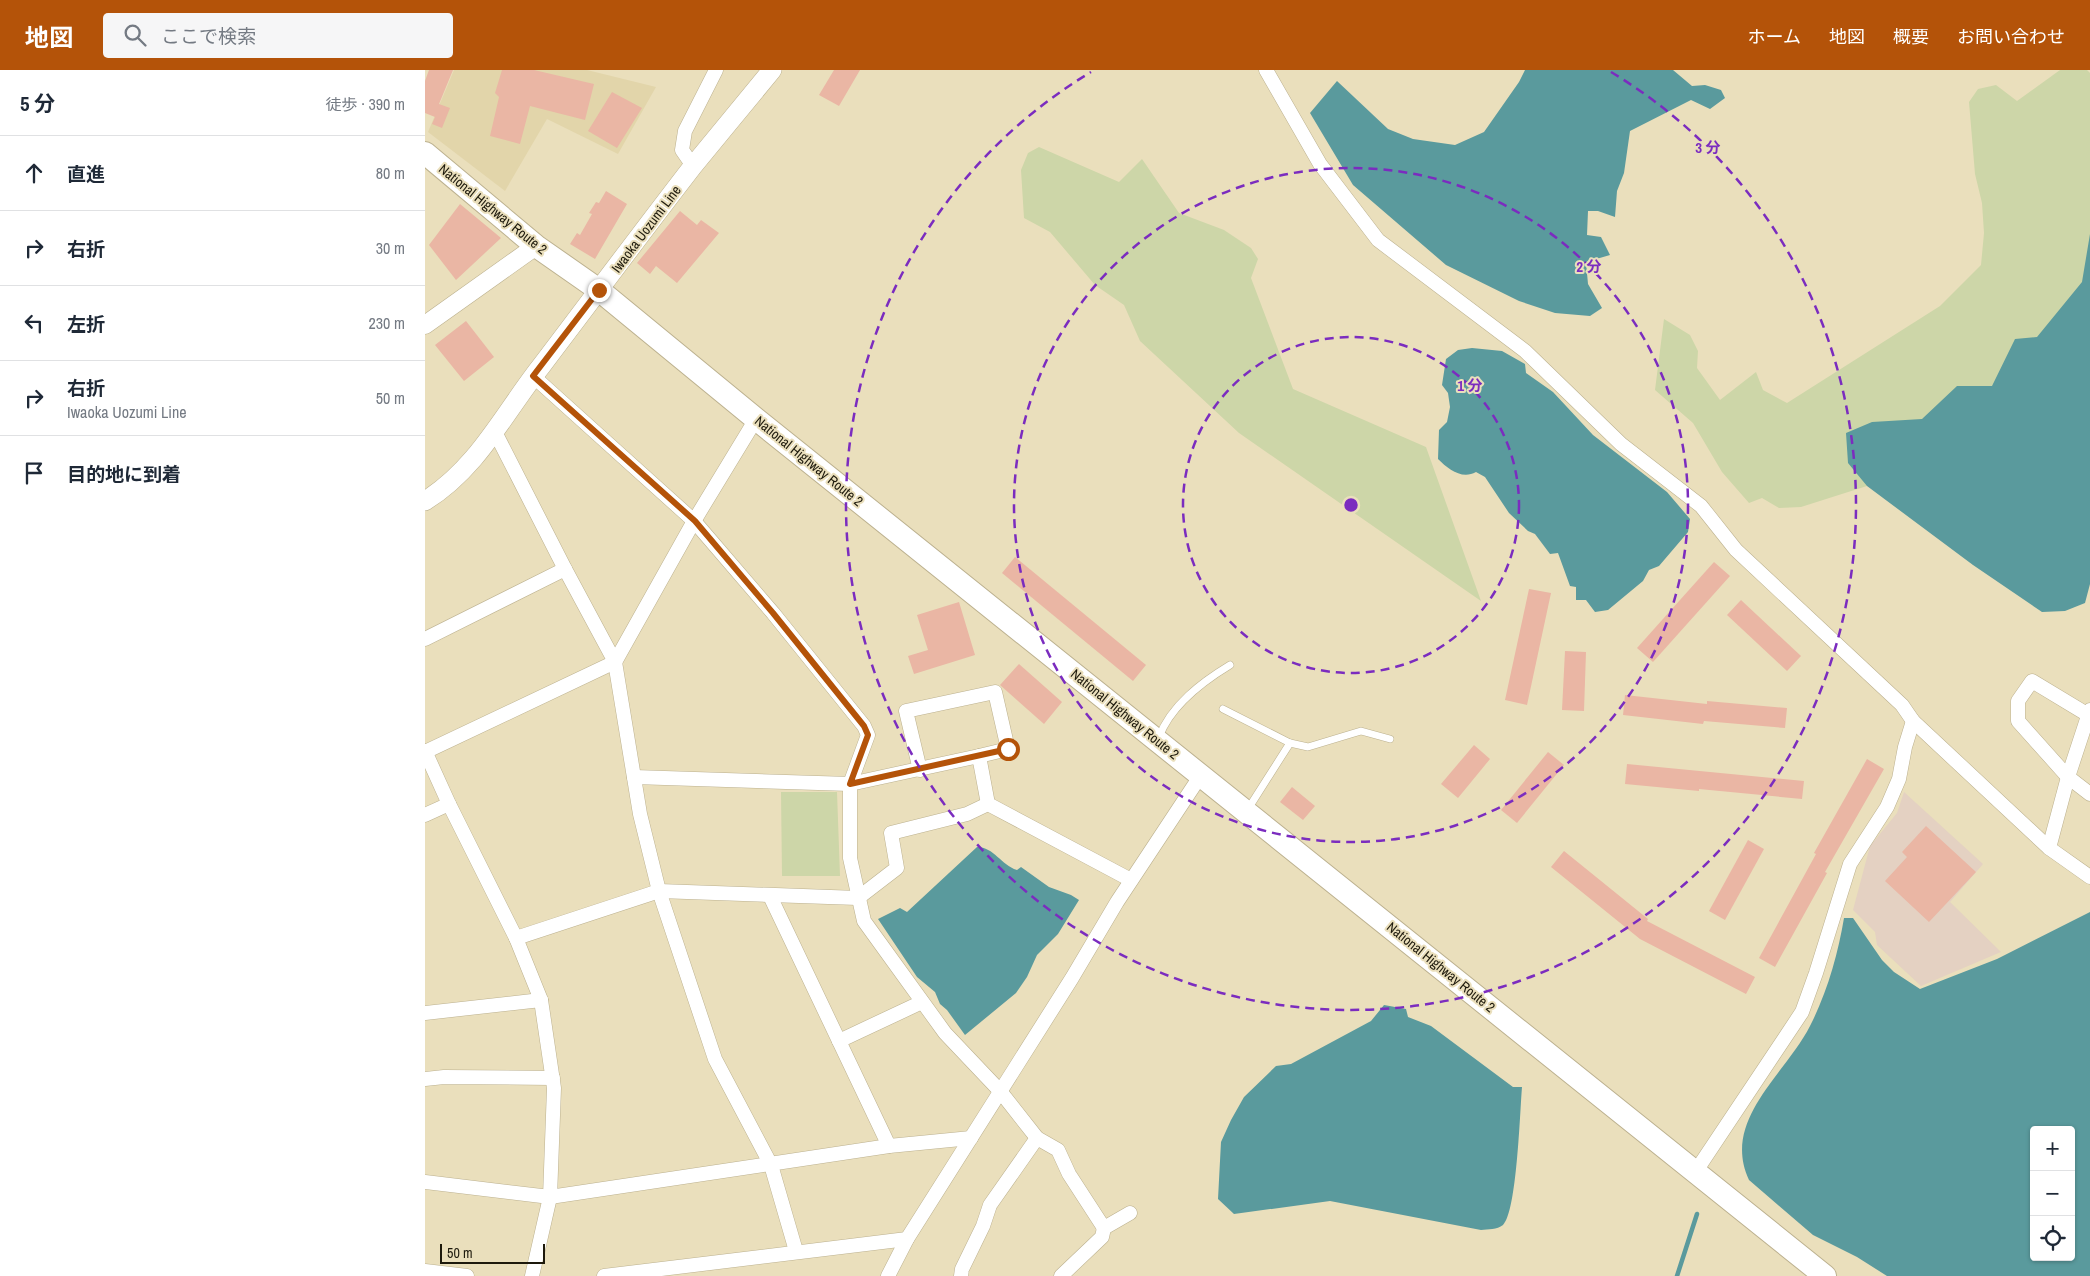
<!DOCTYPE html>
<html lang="ja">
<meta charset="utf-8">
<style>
:root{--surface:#fff;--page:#f6f6f7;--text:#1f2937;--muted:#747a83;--line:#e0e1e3;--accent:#b45309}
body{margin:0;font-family:"Archivo Narrow","Noto Sans JP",sans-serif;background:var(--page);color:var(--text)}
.controls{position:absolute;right:15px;bottom:15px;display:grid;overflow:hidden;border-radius:5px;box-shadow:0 1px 4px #0004}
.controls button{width:45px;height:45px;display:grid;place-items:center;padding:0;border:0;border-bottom:1px solid var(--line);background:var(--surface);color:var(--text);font:25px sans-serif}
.scale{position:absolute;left:15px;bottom:12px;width:105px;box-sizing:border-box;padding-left:5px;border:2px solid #1d190c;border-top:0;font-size:14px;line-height:18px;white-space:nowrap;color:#1d190c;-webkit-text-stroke:4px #eadfbc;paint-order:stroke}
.stop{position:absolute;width:15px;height:15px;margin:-11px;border:4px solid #b45309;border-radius:50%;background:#fff}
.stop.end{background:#b45309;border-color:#fff;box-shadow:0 1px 5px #0008}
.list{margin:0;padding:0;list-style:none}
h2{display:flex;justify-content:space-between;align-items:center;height:65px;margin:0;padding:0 20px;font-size:21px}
h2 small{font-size:16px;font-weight:400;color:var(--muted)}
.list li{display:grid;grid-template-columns:32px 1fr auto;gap:15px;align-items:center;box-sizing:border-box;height:75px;padding:0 20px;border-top:1px solid var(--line)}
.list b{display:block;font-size:19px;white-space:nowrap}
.list p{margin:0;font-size:16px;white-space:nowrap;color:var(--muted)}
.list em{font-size:16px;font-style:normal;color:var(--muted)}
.icon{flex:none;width:28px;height:28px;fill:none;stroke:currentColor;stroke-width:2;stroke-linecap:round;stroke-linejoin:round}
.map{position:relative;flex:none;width:1665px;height:1206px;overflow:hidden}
header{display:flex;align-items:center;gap:30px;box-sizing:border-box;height:70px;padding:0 25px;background:var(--accent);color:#fff}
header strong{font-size:24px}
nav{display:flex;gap:28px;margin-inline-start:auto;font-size:18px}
.search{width:350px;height:45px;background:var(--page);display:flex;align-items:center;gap:12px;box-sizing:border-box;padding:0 18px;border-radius:5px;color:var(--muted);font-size:19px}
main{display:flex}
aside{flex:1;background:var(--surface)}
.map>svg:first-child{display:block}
</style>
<header>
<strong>地図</strong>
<div class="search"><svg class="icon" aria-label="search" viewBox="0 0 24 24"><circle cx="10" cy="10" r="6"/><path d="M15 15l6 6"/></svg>ここで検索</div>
<nav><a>ホーム</a><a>地図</a><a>概要</a><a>お問い合わせ</a></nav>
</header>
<main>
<aside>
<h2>5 分<small>徒歩 · 390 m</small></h2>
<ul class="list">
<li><svg class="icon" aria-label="ahead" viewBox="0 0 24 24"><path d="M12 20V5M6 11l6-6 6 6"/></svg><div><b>直進</b></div><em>80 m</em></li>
<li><svg class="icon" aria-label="right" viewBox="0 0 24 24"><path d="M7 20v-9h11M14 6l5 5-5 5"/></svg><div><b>右折</b></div><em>30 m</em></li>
<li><svg class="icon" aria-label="left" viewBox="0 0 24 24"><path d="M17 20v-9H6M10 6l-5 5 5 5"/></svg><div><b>左折</b></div><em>230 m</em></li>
<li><svg class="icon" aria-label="right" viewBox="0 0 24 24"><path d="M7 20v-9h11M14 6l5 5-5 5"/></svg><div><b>右折</b><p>Iwaoka Uozumi Line</p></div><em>50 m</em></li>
<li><svg class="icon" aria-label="arrive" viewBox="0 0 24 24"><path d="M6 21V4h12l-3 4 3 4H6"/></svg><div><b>目的地に到着</b></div></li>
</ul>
</aside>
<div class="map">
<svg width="1665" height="1206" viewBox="0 0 1665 1206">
<rect width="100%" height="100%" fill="#eadfbc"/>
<!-- commercial -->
<polygon fill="#e4d1c2" points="1479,722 1558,794 1525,832 1576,882 1496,916 1452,875 1450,862 1428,840 1445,776 1472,743"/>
<!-- built -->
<polygon fill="#e2d5aa" points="29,0 162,0 231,17 193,84 122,49 80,121 3,62"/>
<!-- green -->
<g fill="#cdd6a8">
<polygon points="1635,0 1662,0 1665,3 1665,220 1620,282 1442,416 1376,437 1354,438 1337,428 1324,433 1297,402 1268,353 1230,320 1239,249 1265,265 1273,281 1272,298 1295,330 1331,302 1338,320 1362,333 1515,236 1556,195 1559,163 1557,133 1550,104 1544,32 1553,19 1571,15 1592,31"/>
<polygon points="614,77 694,112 717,89 754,143 799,160 826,178 833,189 826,208 868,319 1001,377 1056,531 814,363 715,271 699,235 670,215 625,162 599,148 596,100 603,83"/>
<polygon points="356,722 412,722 415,806 357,806"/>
</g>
<!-- water -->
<g fill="#5a9a9d" fill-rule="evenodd">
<polygon points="1100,0 1248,0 1267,16 1280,15 1296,20 1300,28 1285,39 1266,30 1205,61 1199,103 1192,121 1190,147 1173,141 1163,141 1162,165 1176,167 1185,185 1161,192 1163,214 1177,238 1165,246 1130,243 1094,231 1021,195 928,115 885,43 912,11 963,59 988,69 1030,75 1059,62 1094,12"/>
<polygon points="1665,164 1665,514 1660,533 1640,541 1617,542 1548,495 1442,416 1423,393 1421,363 1447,352 1497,349 1532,316 1567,316 1590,269 1612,267 1657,212"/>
<path d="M 1047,278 L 1077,281 L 1100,294 L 1101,303 L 1128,322 L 1168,365 L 1242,422 L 1265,449 L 1263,462 L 1234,496 L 1224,500 L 1218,511 L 1183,540 L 1170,542 L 1161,530 L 1151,530 L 1151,517 L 1145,516 L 1133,483 L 1125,484 L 1110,464 L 1103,461 L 1084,443 L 1060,407 L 1051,402 C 1037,410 1023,399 1013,389 L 1014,360 L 1022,352 L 1025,337 L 1023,323 L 1017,315 L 1021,289 L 1033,280 Z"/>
<path d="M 552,777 C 569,777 576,795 592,800 L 596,797 L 624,817 L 646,825 L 654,830 L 633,864 L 612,885 L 602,907 L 591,923 L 540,965 L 522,940 L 515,934 L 510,922 L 492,907 L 453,849 L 475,838 L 482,842 Z"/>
<path d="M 1665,842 L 1665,1206 L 1462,1206 L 1432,1187 L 1388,1165 L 1324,1110 C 1296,1050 1360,1005 1385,956 C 1402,923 1413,884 1419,848 L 1428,848 L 1457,890 L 1469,902 L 1495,919 L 1572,889 ZM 1609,1060 L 1646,1060 L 1646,1187 L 1609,1187 Z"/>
<path d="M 959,935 L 981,939 L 983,947 L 1006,956 L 1088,1017 L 1097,1017 C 1095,1040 1092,1142 1078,1155 C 1072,1160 1063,1159 1056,1160 L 905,1131 L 809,1144 L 793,1129 L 796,1072 L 806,1050 L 819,1027 L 851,996 L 866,994 L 946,951 Z"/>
</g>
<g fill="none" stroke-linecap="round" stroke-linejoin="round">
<!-- stream -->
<polyline stroke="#5a9a9d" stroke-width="4.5" points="1252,1206 1272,1144"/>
</g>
<!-- building -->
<g fill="#eab6a4">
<polygon points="4,0 28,0 14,34 25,38 17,58 7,54 10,47 0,43 0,11"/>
<polygon points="77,0 109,0 169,14 160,50 105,36 95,74 65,66 74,27 70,23"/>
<polygon points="409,0 435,0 414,36 394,25"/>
<polygon points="187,22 217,38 192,78 163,61"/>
<polygon points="181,121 202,134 170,189 145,174 152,163 155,165 167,144 164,143 171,132 174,133"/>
<polygon points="35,134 76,168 31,210 4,175"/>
<polygon points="255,141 272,155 276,150 294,163 252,213 231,196 225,204 212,193"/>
<polygon points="41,251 69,287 39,311 10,275"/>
<polygon points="590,487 721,595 708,611 577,503"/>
<polygon points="1289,492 1305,506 1228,592 1212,578"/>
<polygon points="1104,519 1126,523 1102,635 1080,630"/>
<polygon points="1316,530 1376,586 1362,601 1302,545"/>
<polygon points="534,532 550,585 489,604 483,586 503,580 492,545"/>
<polygon points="1140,581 1161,582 1159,641 1137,640"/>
<polygon points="594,594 637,632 619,654 575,615"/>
<polygon points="1200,625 1282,634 1282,631 1362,638 1360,658 1279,651 1278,654 1198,645"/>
<polygon points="1049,675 1065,689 1033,728 1016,714"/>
<polygon points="1123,682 1139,695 1092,753 1076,740"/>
<polygon points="1442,689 1459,699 1400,802 1402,803 1350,897 1334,888 1391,784 1389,783"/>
<polygon points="1202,694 1379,711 1377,729 1274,719 1274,721 1200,714"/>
<polygon points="867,717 890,736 878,750 855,732"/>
<polygon points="1501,756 1551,802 1504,852 1460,811 1482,787 1477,782"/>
<polygon points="1323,770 1339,779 1300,850 1284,841"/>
<polygon points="1139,781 1223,849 1222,851 1330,907 1321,924 1215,869 1126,797"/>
</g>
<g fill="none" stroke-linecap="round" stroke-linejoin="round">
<defs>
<g id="service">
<polyline points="798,639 865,673 883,677 936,661 965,669"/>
<path d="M 734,667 C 746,635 777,612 805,595"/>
<polyline points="823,739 865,673"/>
</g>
<g id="minor">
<polyline points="841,0 895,94 953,170 1100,281 1196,374 1276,436 1311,480 1477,635 1488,651 1624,778 1665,807"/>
<polyline points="268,96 257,80 260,61 291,0"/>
<polyline points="108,306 269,451 348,543 439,656 443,665 425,714 425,788 439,851 520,963 575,1021 612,1068 633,1080 644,1104 679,1158 705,1143"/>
<polyline points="70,362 140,499 190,592 215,744 234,821 290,989 346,1095 371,1181"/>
<polyline points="0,569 140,499"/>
<polyline points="1665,646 1607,611 1593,631 1593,651 1643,707 1665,724"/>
<polyline points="0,681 24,734 91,868 116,930 129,1018 125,1127 107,1206"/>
<polyline points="0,682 190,592 269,451 331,349"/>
<polyline points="495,700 481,641 570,622 583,679 554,686"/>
<polyline points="209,707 425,714 554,686 563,734 706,810"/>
<polyline points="0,745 24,734"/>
<polyline points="1624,778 1643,707 1665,640"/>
<polyline points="345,826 464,1076"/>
<polyline points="91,868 234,821 433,828 472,798 466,763 542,744 563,734"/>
<polyline points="0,943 116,930"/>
<polyline points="414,971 497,932"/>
<polyline points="0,1009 19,1007 128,1008"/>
<polyline points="1271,1101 1377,942 1391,903 1425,794 1462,737 1474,709 1480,677 1488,651"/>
<polyline points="0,1112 125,1127 464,1076 546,1068"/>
<polyline points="0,1201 42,1206"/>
<polyline points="179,1206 482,1169"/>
<polyline points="463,1206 482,1169 647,908 692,832 776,705"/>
<polyline points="536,1206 537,1199 558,1156 565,1135 612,1068"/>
<polyline points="636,1206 677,1167 679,1158"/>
</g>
<polyline id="tertiary" points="0,255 111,176"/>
<path id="secondary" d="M 0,431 C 53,398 79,343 117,295 C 167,229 217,162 268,96 C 294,64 321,32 347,0"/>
<polyline id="trunk" points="0,83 111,176 174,220 331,349 1400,1206"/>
</defs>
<!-- service casing -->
<use href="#service" stroke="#bcb18f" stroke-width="8"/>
<!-- minor casing -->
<use href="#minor" stroke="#bcb18f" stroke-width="15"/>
<!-- tertiary casing -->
<use href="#tertiary" stroke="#bcb18f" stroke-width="19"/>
<!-- secondary casing -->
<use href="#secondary" stroke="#bcb18f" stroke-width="20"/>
<!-- trunk casing -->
<use href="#trunk" stroke="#bcb18f" stroke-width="24"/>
<!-- service -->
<use href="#service" stroke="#fff" stroke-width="7"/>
<!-- minor -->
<use href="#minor" stroke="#fff" stroke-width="14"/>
<!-- tertiary -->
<use href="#tertiary" stroke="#fff" stroke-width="18"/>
<!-- secondary -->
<use href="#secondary" stroke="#fff" stroke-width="19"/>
<!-- trunk -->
<use href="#trunk" stroke="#fff" stroke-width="22"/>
</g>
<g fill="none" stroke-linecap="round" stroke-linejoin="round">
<!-- route -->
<polyline stroke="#b45309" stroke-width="6" points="174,220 108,306 270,451 348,543 439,656 443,665 425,714 583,679"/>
</g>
<!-- distance rings -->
<g fill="none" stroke="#7b2cbf" stroke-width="2.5" stroke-dasharray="9 6">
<circle cx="926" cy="435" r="168"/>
<circle cx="926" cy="435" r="337"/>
<path d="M1186 2A505 505 0 1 1 666 2"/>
</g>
<g text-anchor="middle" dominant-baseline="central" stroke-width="4" stroke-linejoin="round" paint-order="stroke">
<!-- street labels -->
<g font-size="14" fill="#1d190c" stroke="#eadfbc">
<text transform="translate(68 139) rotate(39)">National Highway Route 2</text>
<text transform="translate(221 159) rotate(-53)">Iwaoka Uozumi Line</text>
<text transform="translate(384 391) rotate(39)">National Highway Route 2</text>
<text transform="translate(700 644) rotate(39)">National Highway Route 2</text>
<text transform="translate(1016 897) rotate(39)">National Highway Route 2</text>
</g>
</g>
<circle cx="926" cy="435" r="8" fill="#7b2cbf" stroke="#eadfbc" stroke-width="2.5"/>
<g font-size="15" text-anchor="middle" font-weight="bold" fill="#7b2cbf" stroke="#eadfbc" stroke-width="4" stroke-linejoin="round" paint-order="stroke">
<text x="1283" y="83">3 分</text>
<text x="1164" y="202">2 分</text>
<text x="1045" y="321">1 分</text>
</g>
</svg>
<div class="controls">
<button>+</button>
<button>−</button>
<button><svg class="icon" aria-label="locate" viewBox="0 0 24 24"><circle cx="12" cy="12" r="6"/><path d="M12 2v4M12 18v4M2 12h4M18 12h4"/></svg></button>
</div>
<div class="scale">50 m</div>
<div class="stop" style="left:583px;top:679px"></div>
<div class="stop end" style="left:174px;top:220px"></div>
</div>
</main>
